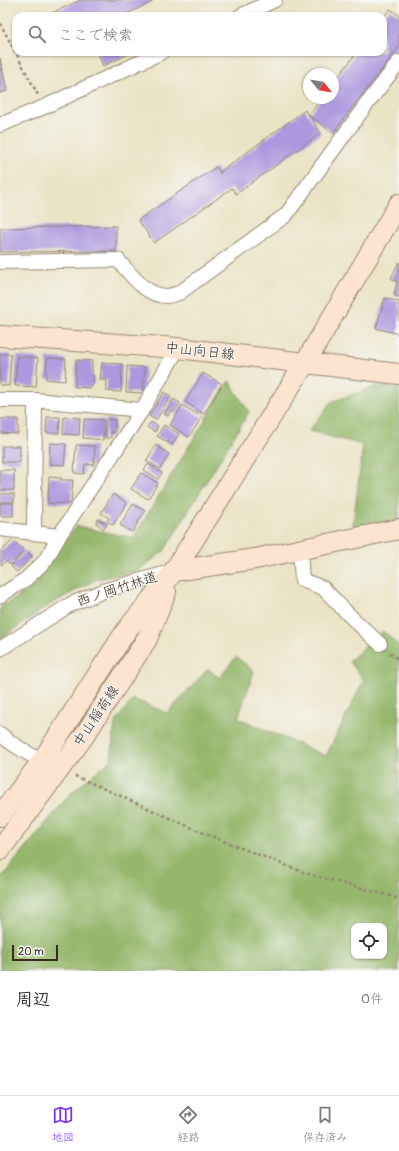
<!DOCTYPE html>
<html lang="ja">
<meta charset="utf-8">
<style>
:root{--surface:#fff;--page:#f2f2f3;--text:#2b2b33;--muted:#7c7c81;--line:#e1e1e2;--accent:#7c3aed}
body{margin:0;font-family:Pangolin,"Klee One",sans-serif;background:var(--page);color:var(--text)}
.controls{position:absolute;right:12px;bottom:12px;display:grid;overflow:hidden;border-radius:8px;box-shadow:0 1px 3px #0004}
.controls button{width:36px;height:36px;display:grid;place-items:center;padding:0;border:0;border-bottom:1px solid var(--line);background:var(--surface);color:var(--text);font:20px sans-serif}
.compass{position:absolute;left:303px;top:68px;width:36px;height:36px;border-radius:50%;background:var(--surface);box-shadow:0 1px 3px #0004;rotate:120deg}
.scale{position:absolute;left:12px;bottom:10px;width:46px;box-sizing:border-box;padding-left:4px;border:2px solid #3b2a1e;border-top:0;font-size:11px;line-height:14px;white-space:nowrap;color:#3b2a1e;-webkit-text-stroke:3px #f6f6f2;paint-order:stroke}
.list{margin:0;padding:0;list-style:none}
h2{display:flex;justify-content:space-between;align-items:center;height:52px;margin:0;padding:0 16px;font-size:17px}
h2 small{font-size:13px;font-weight:400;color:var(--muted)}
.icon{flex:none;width:22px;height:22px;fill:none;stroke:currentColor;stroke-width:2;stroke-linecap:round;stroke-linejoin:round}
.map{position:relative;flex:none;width:399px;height:971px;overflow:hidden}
.search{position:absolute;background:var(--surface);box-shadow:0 1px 3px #0004;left:12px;right:12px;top:12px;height:44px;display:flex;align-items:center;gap:10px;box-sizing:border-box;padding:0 14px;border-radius:12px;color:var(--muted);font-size:15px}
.sheet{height:124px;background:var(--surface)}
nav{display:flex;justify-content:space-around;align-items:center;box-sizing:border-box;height:56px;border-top:1px solid var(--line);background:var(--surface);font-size:11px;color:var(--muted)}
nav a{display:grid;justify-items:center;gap:2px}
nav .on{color:var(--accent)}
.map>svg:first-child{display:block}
</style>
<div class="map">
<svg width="399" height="971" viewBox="0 0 399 971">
<rect width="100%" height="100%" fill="#f6f6f2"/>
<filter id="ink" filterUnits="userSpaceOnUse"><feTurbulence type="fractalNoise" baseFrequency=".025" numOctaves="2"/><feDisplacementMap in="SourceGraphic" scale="8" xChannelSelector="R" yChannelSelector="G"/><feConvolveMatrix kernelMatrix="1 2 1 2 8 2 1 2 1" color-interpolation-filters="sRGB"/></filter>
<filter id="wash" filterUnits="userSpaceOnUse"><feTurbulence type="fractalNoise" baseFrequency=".012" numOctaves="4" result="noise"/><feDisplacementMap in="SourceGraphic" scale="16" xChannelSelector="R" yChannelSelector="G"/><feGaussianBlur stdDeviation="0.9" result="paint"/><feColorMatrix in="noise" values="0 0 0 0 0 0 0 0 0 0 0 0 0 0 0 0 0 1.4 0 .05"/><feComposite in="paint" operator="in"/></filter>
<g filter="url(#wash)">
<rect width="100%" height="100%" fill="#ebe3c5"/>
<!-- forest -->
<g fill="#95b76c" stroke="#687045" fill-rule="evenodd">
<polygon points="229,381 249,412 164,551 138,571 97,579 49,605 0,639 0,608 30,589 77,526 133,538"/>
<polygon points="377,386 399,388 399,525 381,528 353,526 363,445 309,431 331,402"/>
<path d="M 383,631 L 399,646 L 399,971 L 0,971 L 0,879 L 72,792 L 111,760 L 115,723 L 133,699 L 167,713 L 208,669 L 219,678 L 236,657 L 254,671 L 238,718 L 326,756 L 364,680 L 349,661 ZM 354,926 L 384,926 L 384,956 L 354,956 Z"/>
</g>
<g id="blocks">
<!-- building -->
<g fill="#ac98de">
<polygon points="81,0 151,0 152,2 122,16 45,16"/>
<polygon points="390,9 399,15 399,47 333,133 309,115 322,98 333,98 333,84 357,52 383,52 383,18"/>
<polygon points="97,52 133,52 103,66"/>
<polygon points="0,58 7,91 0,93"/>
<polygon points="305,110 321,133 236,194 232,188 154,243 138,220 216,167 221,174 220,172"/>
<polygon points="116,226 116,251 0,252 0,228"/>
<polygon points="399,262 399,297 394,295 397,282 391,278"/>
<polygon points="385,298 399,302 399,329 398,334 376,328"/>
<polygon points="0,354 11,354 9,386 0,385"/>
<polygon points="17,356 38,358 36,387 15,386"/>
<polygon points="47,358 66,359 65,381 46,379"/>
<polygon points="76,360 92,361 92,376 94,376 93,385 91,384 91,388 75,387"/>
<polygon points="102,363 122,364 121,392 106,391 107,380 100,380"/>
<polygon points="127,366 145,367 143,393 126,392"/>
<polygon points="203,373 222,384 204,414 185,402"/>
<polygon points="164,392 171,396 156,420 149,416"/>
<polygon points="173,399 180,403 174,412 171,410 168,416 164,414"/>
<polygon points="182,405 202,417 189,437 170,425"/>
<polygon points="47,417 60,417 59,433 46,433"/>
<polygon points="64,417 80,418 79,435 63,434"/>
<polygon points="0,419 18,419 18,434 0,433"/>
<polygon points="84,419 104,420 103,440 83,438"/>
<polygon points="106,419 115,420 115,432 111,432 111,438 105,438"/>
<polygon points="151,422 158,426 155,432 147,427"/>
<polygon points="164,425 179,434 172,445 157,436"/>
<polygon points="50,443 66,444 64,465 49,464"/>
<polygon points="76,445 95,446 94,465 85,464 84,474 74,473"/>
<polygon points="156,445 169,454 160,469 146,461"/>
<rect x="2" y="446" width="18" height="16"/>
<polygon points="148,464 162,473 158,479 144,470"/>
<rect x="0" y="470" width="14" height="20"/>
<polygon points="141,473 158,483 148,499 131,489"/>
<polygon points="49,477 61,478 61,480 73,480 71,504 48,503"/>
<rect x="0" y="494" width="14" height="8"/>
<polygon points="113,494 127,503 113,525 107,521 109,518 101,513"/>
<rect x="0" y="503" width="13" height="13"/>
<polygon points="133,504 145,511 132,532 120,525"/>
<polygon points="98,519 107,524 104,529 96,523"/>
<polygon points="13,540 24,551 10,565 6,561 2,565 0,563 0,552"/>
<polygon points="27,551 32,557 17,572 11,566"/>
</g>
</g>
</g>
<g filter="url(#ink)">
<use href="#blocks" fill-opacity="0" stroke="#938672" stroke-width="1"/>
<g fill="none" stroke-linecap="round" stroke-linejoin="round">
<defs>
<g id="street">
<polyline points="240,16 275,0"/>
<polyline points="0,125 44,107 162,52"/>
<path d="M 0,262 L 118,260 C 131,274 145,296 167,296 C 170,296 175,294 179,293 L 286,215 L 360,113 L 399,62"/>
<polyline points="0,400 35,400 142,410"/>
<polyline points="0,529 59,536"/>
<polyline points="34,533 35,400"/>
<polyline points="300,550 302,580 323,588 348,614 380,644"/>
<polyline points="0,596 26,579 45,561 59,536 142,410 178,348"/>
<polyline points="0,649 71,604 106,590 174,571"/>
<path d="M 0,734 C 15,747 31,756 49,764"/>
</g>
<g id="secondary">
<polyline points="0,336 178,348 399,374"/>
<polyline points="174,571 255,559 399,529"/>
<polyline points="0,816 42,761 126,631 174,571 305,363 399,204"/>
<polyline points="0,850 84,736 147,639 166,592"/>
</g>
</defs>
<!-- street casing -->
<use href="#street" stroke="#938672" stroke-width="16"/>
<!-- secondary casing -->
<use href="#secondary" stroke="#938672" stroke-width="22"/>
<!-- path -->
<g stroke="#938672" stroke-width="2.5" stroke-dasharray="3 3" stroke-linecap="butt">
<polyline points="0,23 38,95"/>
<polyline points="390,653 399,660"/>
<polyline points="75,776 208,835 308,874 391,896 399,900"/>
</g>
<!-- street -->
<use href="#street" stroke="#fff" stroke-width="14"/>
<!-- secondary -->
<use href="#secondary" stroke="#fde4d0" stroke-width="20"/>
</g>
</g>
<g text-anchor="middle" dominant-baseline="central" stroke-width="3" stroke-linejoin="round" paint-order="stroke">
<!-- street labels -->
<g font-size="14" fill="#3b2a1e" stroke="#f6f6f2">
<text transform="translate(200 351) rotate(6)">中山向日線</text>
<text transform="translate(117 589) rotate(-18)">西ノ岡竹林道</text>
<text transform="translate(96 716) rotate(-56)">中山稲荷線</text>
</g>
</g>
</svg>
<div class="controls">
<button><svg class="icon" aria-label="locate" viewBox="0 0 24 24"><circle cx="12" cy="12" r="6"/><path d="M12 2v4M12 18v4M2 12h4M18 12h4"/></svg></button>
</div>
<svg class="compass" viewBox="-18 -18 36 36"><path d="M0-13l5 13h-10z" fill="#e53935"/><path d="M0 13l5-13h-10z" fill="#7c7c81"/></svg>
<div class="scale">20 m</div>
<div class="search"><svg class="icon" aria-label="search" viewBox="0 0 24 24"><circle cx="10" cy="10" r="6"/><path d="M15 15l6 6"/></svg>ここで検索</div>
</div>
<section class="sheet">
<h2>周辺<small>0件</small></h2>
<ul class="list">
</ul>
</section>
<nav>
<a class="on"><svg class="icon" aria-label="map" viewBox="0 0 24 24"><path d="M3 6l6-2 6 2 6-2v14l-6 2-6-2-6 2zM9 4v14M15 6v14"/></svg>地図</a>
<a><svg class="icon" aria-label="directions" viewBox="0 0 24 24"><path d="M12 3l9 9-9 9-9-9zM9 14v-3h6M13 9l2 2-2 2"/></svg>経路</a>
<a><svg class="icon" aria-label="saved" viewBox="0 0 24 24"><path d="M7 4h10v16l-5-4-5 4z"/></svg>保存済み</a>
</nav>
